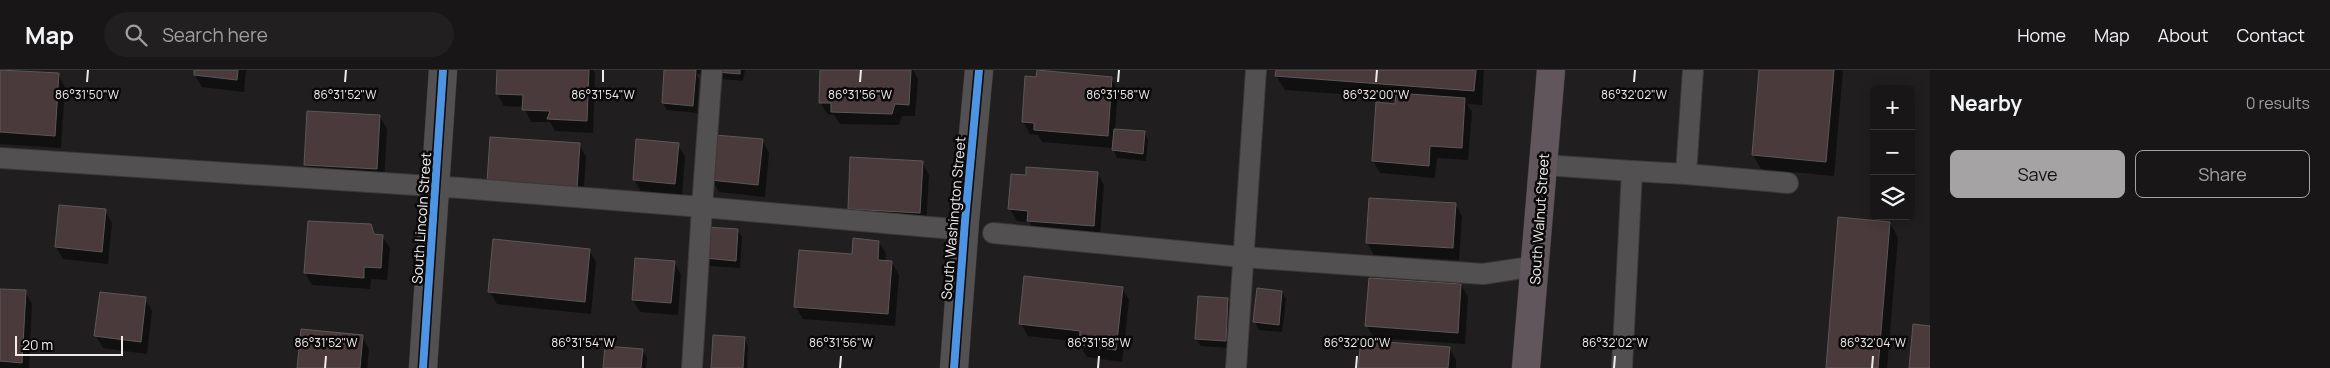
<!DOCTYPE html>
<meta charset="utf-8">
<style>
:root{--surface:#181617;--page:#211f20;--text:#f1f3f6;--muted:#9f9fa1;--line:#363536;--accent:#a6a3a4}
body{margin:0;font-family:Manrope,sans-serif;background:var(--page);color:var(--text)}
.controls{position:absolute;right:15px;top:15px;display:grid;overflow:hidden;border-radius:8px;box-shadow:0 2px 12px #0003}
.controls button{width:45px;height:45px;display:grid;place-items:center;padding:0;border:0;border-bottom:1px solid var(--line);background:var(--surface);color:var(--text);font:25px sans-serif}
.scale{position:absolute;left:15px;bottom:12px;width:108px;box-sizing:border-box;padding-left:5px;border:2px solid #eeebeb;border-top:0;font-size:14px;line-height:18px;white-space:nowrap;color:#eeebeb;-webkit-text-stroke:4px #0a0808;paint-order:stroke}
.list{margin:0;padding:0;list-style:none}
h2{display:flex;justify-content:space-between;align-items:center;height:65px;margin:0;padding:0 20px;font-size:21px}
h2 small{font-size:16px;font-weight:400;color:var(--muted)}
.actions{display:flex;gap:10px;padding:15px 20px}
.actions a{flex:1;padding:11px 0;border:1px solid var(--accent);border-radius:8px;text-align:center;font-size:18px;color:var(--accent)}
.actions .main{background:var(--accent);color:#111}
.icon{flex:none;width:28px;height:28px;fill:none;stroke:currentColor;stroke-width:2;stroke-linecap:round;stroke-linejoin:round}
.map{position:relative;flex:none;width:1930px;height:298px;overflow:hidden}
header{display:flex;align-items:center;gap:30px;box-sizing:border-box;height:70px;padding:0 25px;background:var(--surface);border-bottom:1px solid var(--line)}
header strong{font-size:24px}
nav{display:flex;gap:28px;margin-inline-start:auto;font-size:18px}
.search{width:350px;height:45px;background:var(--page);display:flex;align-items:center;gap:12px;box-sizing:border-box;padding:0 18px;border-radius:28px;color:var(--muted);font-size:19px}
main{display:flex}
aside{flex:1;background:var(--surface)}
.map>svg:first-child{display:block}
</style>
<header>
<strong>Map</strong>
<div class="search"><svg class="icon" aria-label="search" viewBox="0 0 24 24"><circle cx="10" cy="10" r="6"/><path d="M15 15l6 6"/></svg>Search here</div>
<nav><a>Home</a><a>Map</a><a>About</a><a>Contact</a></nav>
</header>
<main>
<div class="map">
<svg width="1930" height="298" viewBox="0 0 1930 298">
<rect width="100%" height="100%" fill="#201e1f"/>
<!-- shadow -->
<g fill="#0007">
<polygon points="0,0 58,4 65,17 61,78 0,74"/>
<polygon points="196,0 246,0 244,22 202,17 195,5"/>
<polygon points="498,0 593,0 595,4 593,63 555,61 550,52 531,52 524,37 504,36 497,24"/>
<polygon points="666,0 709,0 709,5 696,4 699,9 697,43 667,40 663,33"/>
<polygon points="719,0 745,0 743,11 723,9"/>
<polygon points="821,0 913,0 918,9 915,46 902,46 899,55 840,54 834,45 827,44 820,32"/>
<polygon points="1277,0 1484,0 1482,35 1467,34 1472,42 1468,90 1437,88 1435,108 1380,103 1373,91 1377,34 1396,35 1397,28 1285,20 1276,6"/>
<polygon points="1761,0 1843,0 1834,106 1761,99 1753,85"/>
<polygon points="1111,8 1118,20 1115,60 1144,62 1148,70 1146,91 1117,88 1113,78 1042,72 1038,65 1030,64 1023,52"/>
<polygon points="380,47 387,59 384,111 312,107 305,95"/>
<polygon points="491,68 579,74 586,87 583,130"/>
<polygon points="762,70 769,83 765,127 719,122 712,110"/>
<polygon points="678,75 685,87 682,126 641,121 634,109"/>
<polygon points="922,92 929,105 926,155 856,151 849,139"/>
<polygon points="1097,103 1104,115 1100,167 1035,163 1029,152 1017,151 1010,139"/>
<polygon points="1455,134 1462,146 1459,190 1374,185 1367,173"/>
<polygon points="105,141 112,153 108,194 63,189 56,177"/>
<polygon points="1890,153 1898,168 1887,298 1827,298"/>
<polygon points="371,156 376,166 382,166 390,178 387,210 371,209 370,219 312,215 305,203"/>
<polygon points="737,160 742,167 740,198 710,196 706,188"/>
<polygon points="879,172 886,184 885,192 892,193 899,205 895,256 803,249 796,237"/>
<polygon points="589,180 596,192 591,244 497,234 490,222"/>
<polygon points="674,192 681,205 678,245 640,242 633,230"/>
<polygon points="1461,215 1468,227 1465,274 1374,268 1367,256"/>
<polygon points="1122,218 1129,230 1122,292 1087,287 1080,275 1081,272 1028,266 1021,254"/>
<polygon points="1258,219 1282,222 1286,229 1282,262 1259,260 1255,252"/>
<polygon points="0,220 25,222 32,234 29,298 0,298"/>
<polygon points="145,229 152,241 147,284 103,278 96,266"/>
<polygon points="1228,229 1232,237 1230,278 1201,276 1196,269"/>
<polygon points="362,267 369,279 367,298 298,298"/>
<polygon points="744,268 748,276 747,298 712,298"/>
<polygon points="1449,278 1456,290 1456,298 1360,298"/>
<polygon points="642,280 647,288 646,298 604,298"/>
</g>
<!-- building -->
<g fill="#4a3a3b" stroke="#5a5858">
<polygon points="0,0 59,3 55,66 0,62"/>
<polygon points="194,0 238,0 237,10 194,5"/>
<polygon points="497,0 589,0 587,51 547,49 550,41 522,40 523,25 496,24"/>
<polygon points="664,0 696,0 693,36 662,33"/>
<polygon points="717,0 740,0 740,4 717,2"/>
<polygon points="820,0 911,0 909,35 895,34 892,44 831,42 831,33 819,33"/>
<polygon points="1037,0 1112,7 1108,66 1034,60 1034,53 1022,52 1025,6 1036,7"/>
<polygon points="1276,0 1476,0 1474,21 1275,6"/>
<polygon points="1759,0 1834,0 1826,92 1752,85"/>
<polygon points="1396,23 1465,28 1462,78 1430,76 1429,96 1372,91 1376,32 1395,34"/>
<polygon points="307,41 380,45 377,99 304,95"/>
<polygon points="1114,59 1145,61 1143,84 1112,80"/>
<polygon points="715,65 763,69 758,115 711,110"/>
<polygon points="490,67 580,73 577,118 487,112"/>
<polygon points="636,69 679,73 675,114 633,110"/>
<polygon points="850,87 923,91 920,143 848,139"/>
<polygon points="1026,97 1098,102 1094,156 1027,151 1028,141 1008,139 1011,104 1026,105"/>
<polygon points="1369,128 1456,133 1453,178 1366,173"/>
<polygon points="59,135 106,139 102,182 55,177"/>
<polygon points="1838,147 1890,152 1878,298 1826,298"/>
<polygon points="308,151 371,154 374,164 383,165 381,198 364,197 364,208 304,203"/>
<polygon points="706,157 738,159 736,191 705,188"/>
<polygon points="853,168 879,171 878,190 892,191 888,244 794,237 799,180 852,184"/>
<polygon points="493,169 590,179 585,232 488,222"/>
<polygon points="635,188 675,191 671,233 632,230"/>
<polygon points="1024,206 1123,217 1116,280 1079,275 1080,261 1019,254"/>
<polygon points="1369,208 1461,214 1458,263 1365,256"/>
<polygon points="1257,218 1282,221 1279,255 1253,252"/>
<polygon points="0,219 26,220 22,293 0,291"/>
<polygon points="100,222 146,227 141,272 94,266"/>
<polygon points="1198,226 1228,228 1226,271 1195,269"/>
<polygon points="1913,254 1930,256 1930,298 1909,298"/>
<polygon points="301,259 363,265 360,298 297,298"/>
<polygon points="713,265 745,267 743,298 711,298"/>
<polygon points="1361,270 1450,277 1448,298 1358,298"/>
<polygon points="605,276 643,279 641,298 603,298"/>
</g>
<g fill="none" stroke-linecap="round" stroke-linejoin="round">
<defs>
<g id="service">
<polyline points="0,88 461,118 702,137 712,0"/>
<polyline points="1544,95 1632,101"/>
<polyline points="1686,104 1788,113"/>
<polyline points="993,163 1242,187 1483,204 1536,196"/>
<polyline points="692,298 702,137 964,160"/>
<polyline points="1236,298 1256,0"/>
<polyline points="1622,298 1632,101 1686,104 1693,0"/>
</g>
<g id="minor">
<polyline points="423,298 443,0"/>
<polyline points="954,298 965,151 979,0"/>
</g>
<polyline id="primary" points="1526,298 1551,0"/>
</defs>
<!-- service casing -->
<use href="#service" stroke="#3b393a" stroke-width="22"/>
<!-- minor casing -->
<use href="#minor" stroke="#3b393a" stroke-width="29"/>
<!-- primary casing -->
<use href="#primary" stroke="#3b393a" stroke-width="29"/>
<!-- service -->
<use href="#service" stroke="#525050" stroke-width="20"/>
<!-- minor -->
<use href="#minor" stroke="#525050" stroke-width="28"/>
<!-- primary -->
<use href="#primary" stroke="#60565b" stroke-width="28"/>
<defs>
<g id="cycleway">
<polyline points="423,298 443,0"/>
<polyline points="954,298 965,151 979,0"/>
</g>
</defs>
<!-- cycleway casing -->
<use href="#cycleway" stroke="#0a0808" stroke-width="11"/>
<!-- cycleway -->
<use href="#cycleway" stroke="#4d94e3" stroke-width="8"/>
</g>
<!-- ticks -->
<path fill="none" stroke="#eeebeb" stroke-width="2" d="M 87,12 L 88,0M 345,12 L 346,0M 603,12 L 603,0M 860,12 L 861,0M 1118,12 L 1119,0M 1376,12 L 1377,0M 1634,12 L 1635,0M 325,298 L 326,286M 583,298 L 583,286M 840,298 L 841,286M 1098,298 L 1099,286M 1356,298 L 1357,286M 1614,298 L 1615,286M 1872,298 L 1873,286"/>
<g text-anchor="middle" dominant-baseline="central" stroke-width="5" stroke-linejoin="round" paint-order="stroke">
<!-- street labels -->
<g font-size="14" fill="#eeebeb" stroke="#0a0808">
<text transform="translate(421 148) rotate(-86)">South Lincoln Street</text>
<text transform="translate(953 148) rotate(-85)">South Washington Street</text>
<text transform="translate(1539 149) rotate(-86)">South Walnut Street</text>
</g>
</g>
<g font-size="12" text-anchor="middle" fill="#eeebeb" stroke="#0a0808" stroke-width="5" stroke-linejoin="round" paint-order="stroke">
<text x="87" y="29">86°31'50"W</text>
<text x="345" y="29">86°31'52"W</text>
<text x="603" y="29">86°31'54"W</text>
<text x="860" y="29">86°31'56"W</text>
<text x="1118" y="29">86°31'58"W</text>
<text x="1376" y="29">86°32'00"W</text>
<text x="1634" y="29">86°32'02"W</text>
<text x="326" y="277">86°31'52"W</text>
<text x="583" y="277">86°31'54"W</text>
<text x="841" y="277">86°31'56"W</text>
<text x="1099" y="277">86°31'58"W</text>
<text x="1357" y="277">86°32'00"W</text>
<text x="1615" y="277">86°32'02"W</text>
<text x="1873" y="277">86°32'04"W</text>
</g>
</svg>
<div class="controls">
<button>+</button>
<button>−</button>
<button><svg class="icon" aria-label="layers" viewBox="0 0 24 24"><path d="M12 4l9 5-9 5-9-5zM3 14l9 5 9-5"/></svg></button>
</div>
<div class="scale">20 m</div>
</div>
<aside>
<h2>Nearby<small>0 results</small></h2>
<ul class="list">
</ul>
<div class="actions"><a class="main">Save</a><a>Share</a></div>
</aside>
</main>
